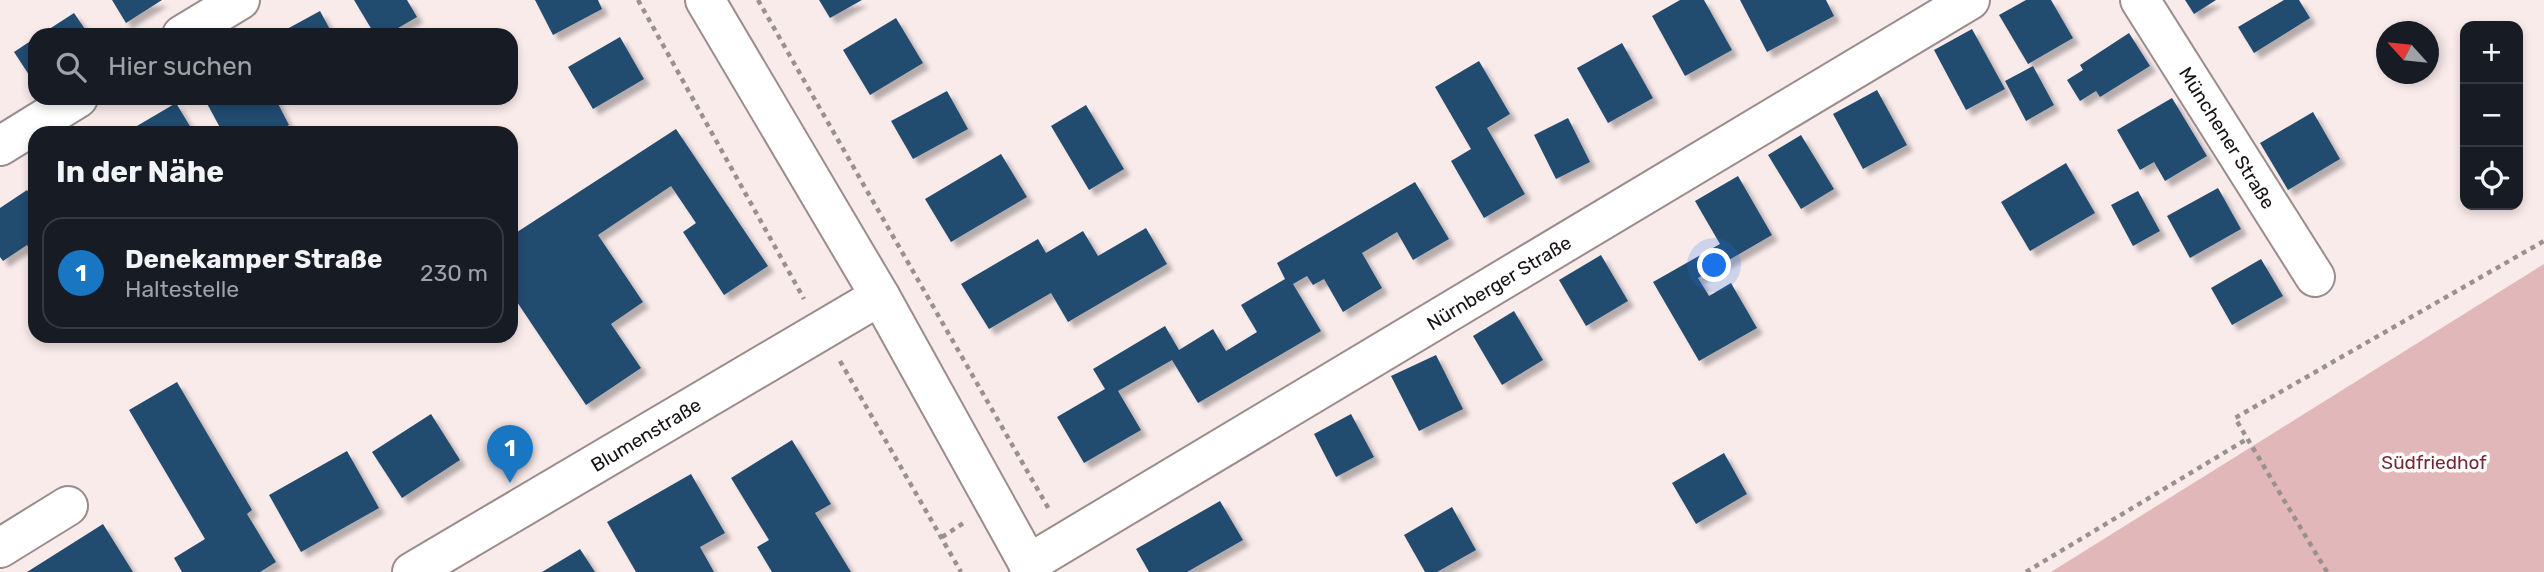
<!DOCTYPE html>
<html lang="de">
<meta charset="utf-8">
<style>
:root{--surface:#171b24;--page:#242831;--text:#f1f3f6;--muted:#9ea1a6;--line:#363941;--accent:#1876c3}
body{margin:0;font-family:Rubik,sans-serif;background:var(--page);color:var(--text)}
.controls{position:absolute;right:21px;top:21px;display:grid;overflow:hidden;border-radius:14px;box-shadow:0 4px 10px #0003}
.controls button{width:63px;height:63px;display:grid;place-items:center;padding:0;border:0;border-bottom:2px solid var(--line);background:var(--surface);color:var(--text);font:35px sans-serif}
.compass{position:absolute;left:2376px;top:21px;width:63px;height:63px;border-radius:50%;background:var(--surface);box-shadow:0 4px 10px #0003;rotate:297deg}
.you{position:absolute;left:1715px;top:266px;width:24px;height:24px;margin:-18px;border:5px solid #fff;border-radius:50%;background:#1a73e8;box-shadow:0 0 0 10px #1a73e833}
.badge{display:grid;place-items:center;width:46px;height:46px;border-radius:50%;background:var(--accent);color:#fff;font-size:23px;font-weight:700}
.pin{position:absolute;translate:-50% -58px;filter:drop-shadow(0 2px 4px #0008)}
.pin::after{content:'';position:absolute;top:37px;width:24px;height:21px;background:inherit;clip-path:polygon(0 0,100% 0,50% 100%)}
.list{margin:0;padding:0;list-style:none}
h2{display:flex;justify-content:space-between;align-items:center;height:91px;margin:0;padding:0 28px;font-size:30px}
h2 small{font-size:23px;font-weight:400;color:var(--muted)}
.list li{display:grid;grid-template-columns:46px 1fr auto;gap:21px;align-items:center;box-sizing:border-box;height:112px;margin:0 14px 14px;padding:0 14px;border:2px solid var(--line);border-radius:21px}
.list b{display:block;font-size:26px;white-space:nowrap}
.list p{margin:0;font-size:23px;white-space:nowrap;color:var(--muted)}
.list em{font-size:23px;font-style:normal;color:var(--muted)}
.icon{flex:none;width:38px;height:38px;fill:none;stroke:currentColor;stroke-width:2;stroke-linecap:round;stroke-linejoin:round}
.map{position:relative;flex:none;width:2544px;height:572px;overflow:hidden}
.search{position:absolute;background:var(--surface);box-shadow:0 4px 10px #0003;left:28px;top:28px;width:490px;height:77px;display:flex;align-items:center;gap:18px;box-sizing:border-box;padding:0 24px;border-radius:21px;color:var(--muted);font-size:26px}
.panel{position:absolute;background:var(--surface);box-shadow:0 4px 10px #0003;left:28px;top:126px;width:490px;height:217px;border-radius:21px}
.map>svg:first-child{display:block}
</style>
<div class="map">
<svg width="2544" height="572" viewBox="0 0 2544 572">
<defs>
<filter id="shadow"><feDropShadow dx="6" dy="6" stdDeviation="2" flood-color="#0004"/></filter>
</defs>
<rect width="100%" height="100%" fill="#faebeb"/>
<!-- green -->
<polygon fill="#e2b7b9" points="2544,264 2544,572 2051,572"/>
<!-- building -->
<g fill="#244b70" filter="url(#shadow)">
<polygon points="112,0 162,0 126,23"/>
<polygon points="354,0 407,0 417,17 386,35 375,35"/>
<polygon points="535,0 598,0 602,9 553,35"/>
<polygon points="819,0 862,0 830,18"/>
<polygon points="1680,0 1704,0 1732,50 1685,76 1652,16"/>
<polygon points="1740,0 1826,0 1834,16 1767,52"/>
<polygon points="2026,0 2051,0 2073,38 2028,64 1999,15"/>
<polygon points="2185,0 2216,0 2194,14"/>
<polygon points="2284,0 2299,0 2310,18 2254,53 2238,27"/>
<polygon points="320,11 333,35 276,35"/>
<polygon points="74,13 89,35 40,35"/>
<polygon points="896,18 923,63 870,95 843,50"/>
<polygon points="1972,29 2005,89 1966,110 1934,50"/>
<polygon points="2129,33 2150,66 2100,97 2096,91 2080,101 2067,80 2083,70 2080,65"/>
<polygon points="620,37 644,79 593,109 568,67"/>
<polygon points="35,38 35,84 14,52"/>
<polygon points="1622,43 1653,98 1608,123 1577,68"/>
<polygon points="1479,61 1510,114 1487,128 1525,194 1484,218 1451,161 1471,149 1435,87"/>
<polygon points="2033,66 2054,105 2026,121 2005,81"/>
<polygon points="1877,90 1907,145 1863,169 1833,114"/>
<polygon points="947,91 968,129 913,159 891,121"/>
<polygon points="204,98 275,98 289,125 274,133 223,133"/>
<polygon points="2172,98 2207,156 2165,181 2154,162 2140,170 2117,130"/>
<polygon points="176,103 194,133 125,133"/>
<polygon points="1086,105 1124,169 1089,190 1051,126"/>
<polygon points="2313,112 2340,159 2288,190 2260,143"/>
<polygon points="1568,118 1590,162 1556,179 1534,135"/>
<polygon points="676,129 768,266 724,295 683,232 696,223 671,186 598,235 643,302 611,324 641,368 586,405 511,293 511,236"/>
<polygon points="1801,135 1834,189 1801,209 1768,155"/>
<polygon points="1001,154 1027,197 951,242 925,199"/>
<polygon points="2066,163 2095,213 2030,251 2001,202"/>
<polygon points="1738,176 1772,235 1698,278 1709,296 1731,283 1757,328 1699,361 1653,282 1720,244 1695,201"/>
<polygon points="1415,182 1449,239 1413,260 1397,232 1362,253 1382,288 1343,312 1324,279 1313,285 1307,276 1293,284 1321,331 1198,403 1172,360 1118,391 1141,430 1084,463 1057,417 1105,389 1093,369 1165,326 1179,350 1213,329 1226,351 1257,332 1241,305 1285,279 1277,263"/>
<polygon points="2218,188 2241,229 2190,258 2167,216"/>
<polygon points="27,190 35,202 35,259 27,245 3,261 0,257 0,208"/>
<polygon points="2138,191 2160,231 2133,246 2111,205"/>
<polygon points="1146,228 1167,264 1068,322 1051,293 989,329 961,284 1038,239 1046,253 1083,231 1098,256"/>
<polygon points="1601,255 1628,301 1586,326 1559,280"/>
<polygon points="2261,259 2283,296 2232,325 2211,288"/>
<polygon points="1514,311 1543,360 1502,385 1473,336"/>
<polygon points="1436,355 1463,409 1419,431 1391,376"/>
<polygon points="177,382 252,510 247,514 276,562 260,572 182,572 174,558 205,539 129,410"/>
<polygon points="431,414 460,460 402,498 372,452"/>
<polygon points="1351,414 1374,457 1336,477 1314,434"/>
<polygon points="792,440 831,504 815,513 851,572 772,572 757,547 769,540 731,478"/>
<polygon points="347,451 379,508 301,552 269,495"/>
<polygon points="1724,453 1747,494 1696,524 1672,483"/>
<polygon points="691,474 725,533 700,547 714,572 636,572 607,522"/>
<polygon points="1220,501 1243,540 1187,572 1149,572 1136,549"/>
<polygon points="1452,507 1476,550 1437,572 1425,572 1404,535"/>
<polygon points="103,524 133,572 27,572"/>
<polygon points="580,549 595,572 542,572"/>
</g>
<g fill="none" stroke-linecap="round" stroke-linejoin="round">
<defs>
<g id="minor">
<polyline points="705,0 880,296 1033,572"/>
<polyline points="2140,0 2315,277"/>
<polyline points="182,35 240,0"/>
<polyline points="0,146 78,98"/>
<polyline points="0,548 68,506"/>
<polyline points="1028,564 1970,0"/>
<polyline points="412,572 880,296"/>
</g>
</defs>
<!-- minor casing -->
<use href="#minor" stroke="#9a8c8c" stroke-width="42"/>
<!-- path -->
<g stroke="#9b9090" stroke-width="4.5" stroke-dasharray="5 5" stroke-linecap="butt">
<polyline points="638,0 804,299"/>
<polyline points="758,0 1050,511"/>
<polyline points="840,361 961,572"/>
<polyline points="942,537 965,522"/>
<polyline points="2026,572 2247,439"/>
<polyline points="2327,572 2235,418 2544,241"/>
</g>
<!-- minor -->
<use href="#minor" stroke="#fff" stroke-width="38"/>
</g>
<g text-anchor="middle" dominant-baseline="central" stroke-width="7" stroke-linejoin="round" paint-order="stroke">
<!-- street labels -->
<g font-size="19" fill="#171213" stroke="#fff">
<text transform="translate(2227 138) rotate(58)">Münchener Straße</text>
<text transform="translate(1499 283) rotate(-31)">Nürnberger Straße</text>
<text transform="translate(646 435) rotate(-31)">Blumenstraße</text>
</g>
<!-- park labels -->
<g font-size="19" fill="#752934" stroke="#fff">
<text x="2434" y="462">Südfriedhof</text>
</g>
</g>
</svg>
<div class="controls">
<button>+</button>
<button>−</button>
<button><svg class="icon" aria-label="locate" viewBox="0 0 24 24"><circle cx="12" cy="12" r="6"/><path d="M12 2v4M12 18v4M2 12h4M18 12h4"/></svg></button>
</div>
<svg class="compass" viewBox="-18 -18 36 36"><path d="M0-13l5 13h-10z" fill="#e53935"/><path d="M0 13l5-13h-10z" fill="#9ea1a6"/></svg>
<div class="you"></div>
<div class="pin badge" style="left:510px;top:483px">1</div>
<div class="search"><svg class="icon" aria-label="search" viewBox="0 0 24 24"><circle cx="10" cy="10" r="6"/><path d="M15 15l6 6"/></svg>Hier suchen</div>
<section class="panel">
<h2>In der Nähe<small></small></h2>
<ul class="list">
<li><span class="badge">1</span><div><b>Denekamper Straße</b><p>Haltestelle</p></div><em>230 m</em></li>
</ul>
</section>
</div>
